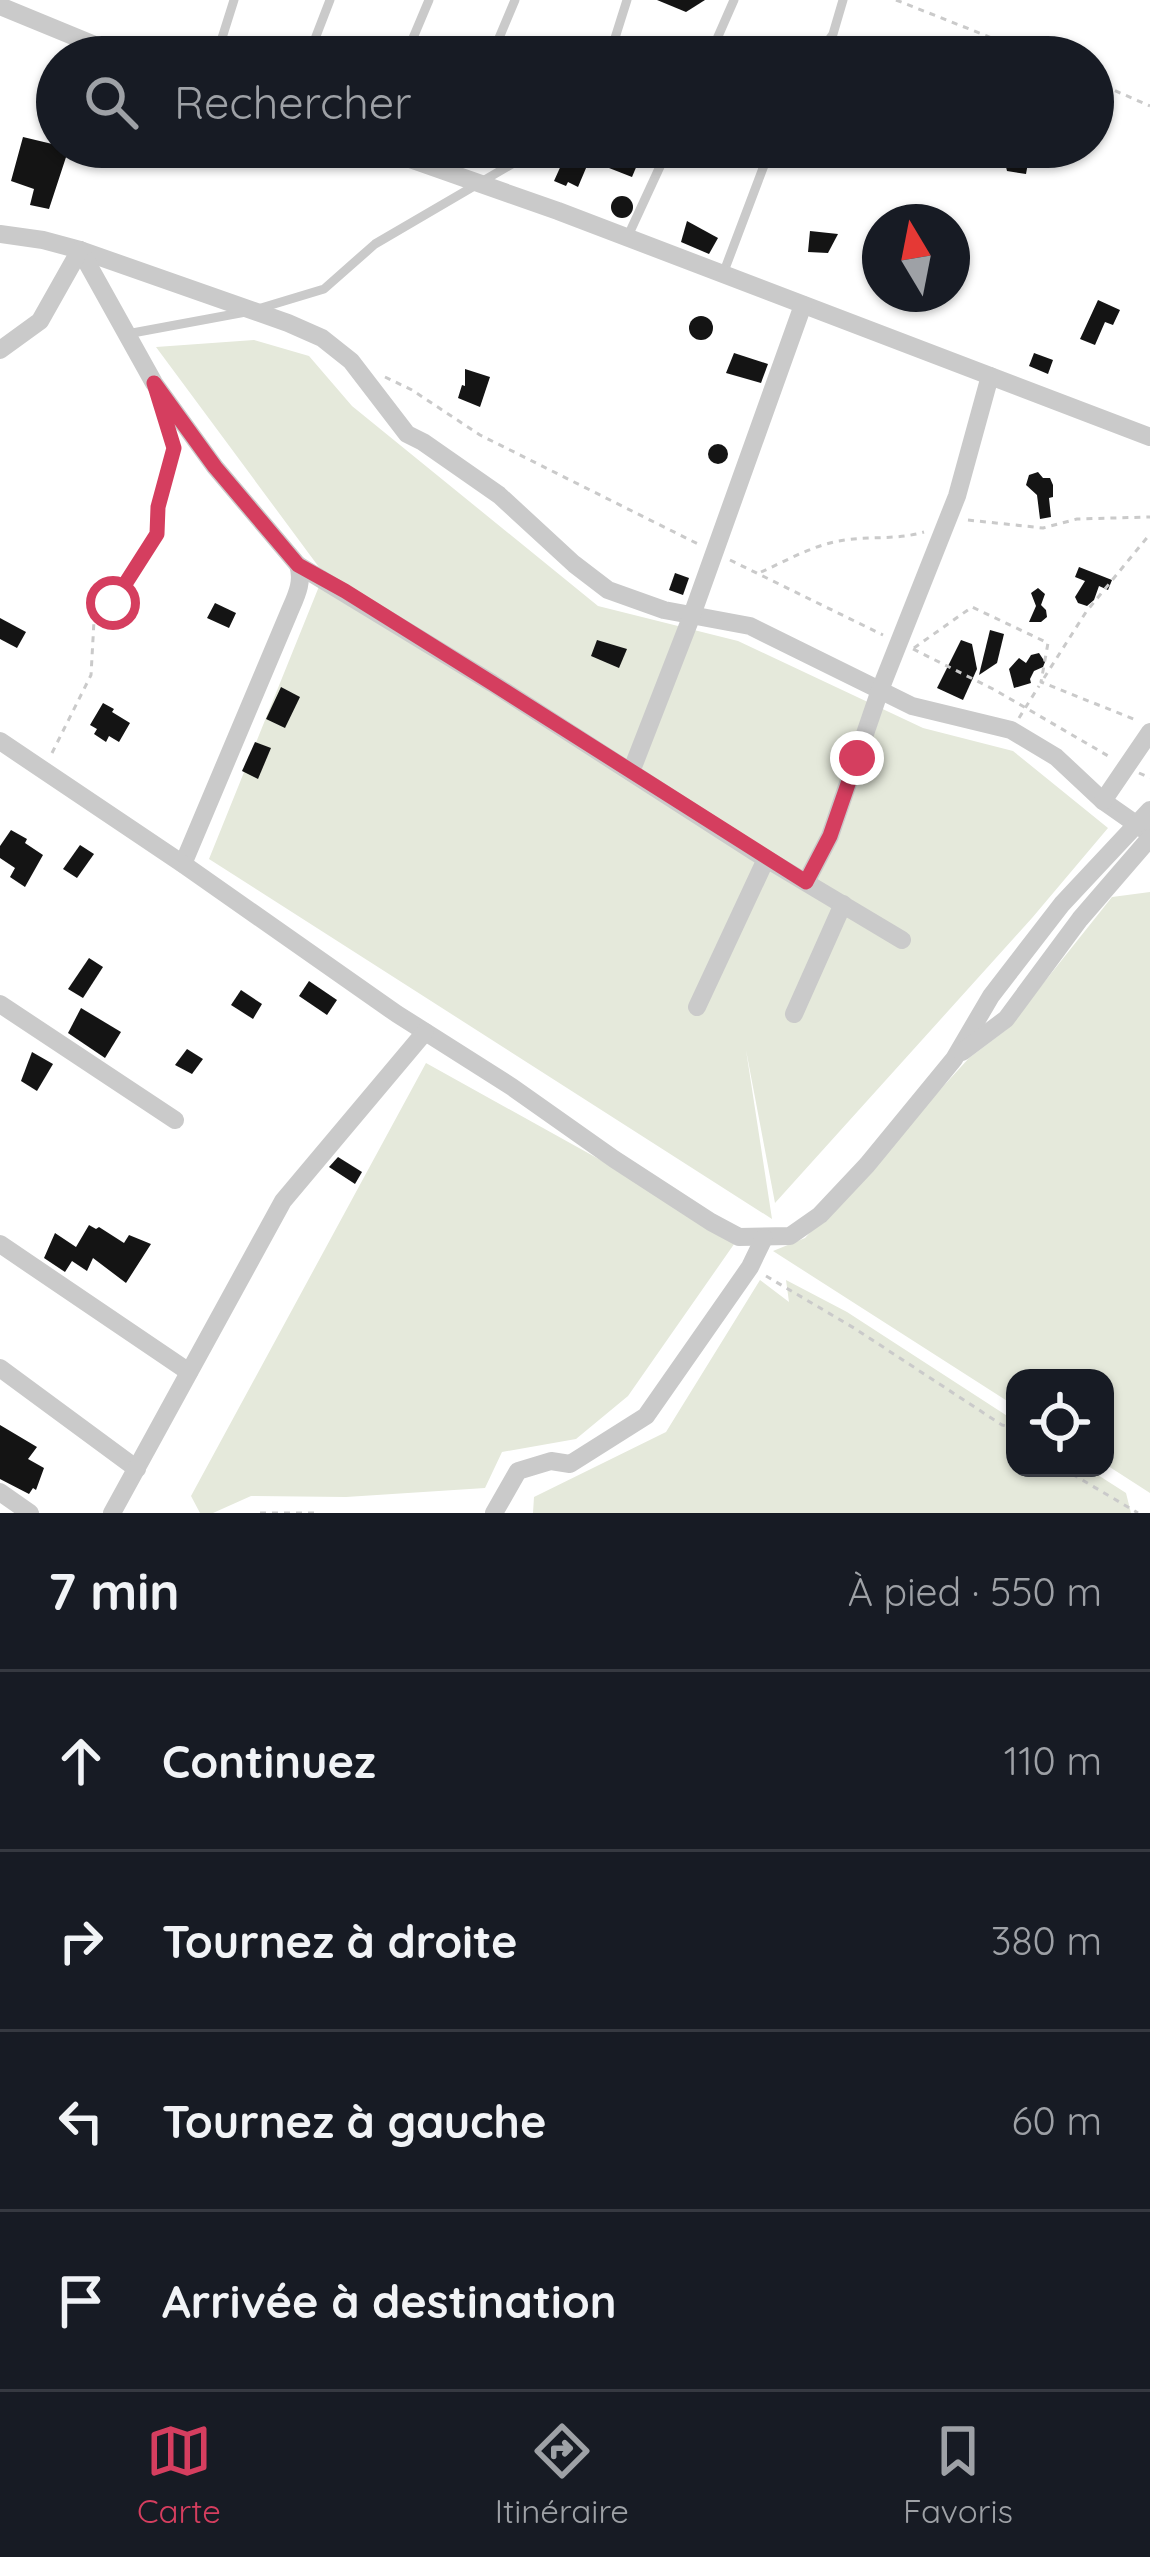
<!DOCTYPE html>
<html lang="fr">
<meta charset="utf-8">
<style>
:root{--surface:#171b24;--page:#20242c;--text:#f1f3f6;--muted:#9ea1a6;--line:#363941;--accent:#d53e5f}
body{margin:0;font-family:Quicksand,sans-serif;background:var(--page);color:var(--text)}
.controls{position:absolute;right:36px;bottom:36px;display:grid;overflow:hidden;border-radius:24px;box-shadow:0 3px 9px #0004}
.controls button{width:108px;height:108px;display:grid;place-items:center;padding:0;border:0;border-bottom:3px solid var(--line);background:var(--surface);color:var(--text);font:60px sans-serif}
.compass{position:absolute;left:862px;top:204px;width:108px;height:108px;border-radius:50%;background:var(--surface);box-shadow:0 3px 9px #0004;rotate:350deg}
.stop{position:absolute;width:36px;height:36px;margin:-27px;border:9px solid #d53e5f;border-radius:50%;background:#fff}
.stop.end{background:#d53e5f;border-color:#fff;box-shadow:0 3px 12px #0008}
.list{margin:0;padding:0;list-style:none}
h2{display:flex;justify-content:space-between;align-items:center;height:156px;margin:0;padding:0 48px;font-size:51px}
h2 small{font-size:39px;font-weight:400;color:var(--muted)}
.list li{display:grid;grid-template-columns:78px 1fr auto;gap:36px;align-items:center;box-sizing:border-box;height:180px;padding:0 48px;border-top:3px solid var(--line)}
.list b{display:block;font-size:45px;white-space:nowrap}
.list em{font-size:39px;font-style:normal;color:var(--muted)}
.icon{flex:none;width:66px;height:66px;fill:none;stroke:currentColor;stroke-width:2;stroke-linecap:round;stroke-linejoin:round}
.map{position:relative;flex:none;width:1150px;height:1513px;overflow:hidden}
.search{position:absolute;background:var(--surface);box-shadow:0 3px 9px #0004;left:36px;right:36px;top:36px;height:132px;display:flex;align-items:center;gap:30px;box-sizing:border-box;padding:0 42px;border-radius:66px;color:var(--muted);font-size:45px}
.sheet{height:876px;background:var(--surface)}
nav{display:flex;justify-content:space-around;align-items:center;box-sizing:border-box;height:168px;border-top:3px solid var(--line);background:var(--surface);font-size:33px;color:var(--muted)}
nav a{display:grid;justify-items:center;gap:6px}
nav .on{color:var(--accent)}
.map>svg:first-child{display:block}
</style>
<div class="map">
<svg width="1150" height="1513" viewBox="0 0 1150 1513">
<rect width="100%" height="100%" fill="#fff"/>
<!-- green -->
<g fill="#e5e9db">
<polygon points="254,340 309,356 352,406 598,606 738,641 923,728 1013,751 1108,828 1032,918 775,1203 746,1050 772,1219 209,859 324,574 156,347"/>
<polygon points="1150,892 1150,1493 1105,1464 1105,1378 1015,1378 1015,1406 773,1251 805,1238 969,1058 1006,1030 1112,897"/>
<polygon points="426,1063 739,1237 628,1396 576,1439 502,1452 485,1488 346,1497 251,1496 213,1513 200,1513 191,1496"/>
<polygon points="760,1280 789,1302 786,1280 847,1312 1015,1421 1015,1468 1087,1468 1126,1493 1131,1513 533,1513 534,1497 666,1432"/>
</g>
<!-- building -->
<g fill="#141414">
<polygon points="657,0 705,0 686,12"/>
<polygon points="23,137 69,148 49,209 30,205 34,189 11,181"/>
<polygon points="586,147 613,147 640,158 632,177 586,159"/>
<polygon points="954,147 972,147 964,168 948,161"/>
<polygon points="567,152 589,161 578,187 568,182 566,186 554,181"/>
<polygon points="1006,152 1028,163 1026,174 1007,171 1006,167 999,164"/>
<circle cx="622" cy="207" r="11"/>
<polygon points="687,221 718,238 709,254 681,242"/>
<polygon points="810,231 838,234 828,253 808,252"/>
<polygon points="1098,300 1120,310 1113,325 1105,322 1095,345 1080,339"/>
<circle cx="701" cy="328" r="12"/>
<polygon points="734,353 768,364 761,383 726,373"/>
<polygon points="1034,353 1053,360 1048,374 1029,366"/>
<polygon points="465,369 490,377 480,407 458,398 462,385 465,386"/>
<circle cx="718" cy="454" r="10"/>
<polygon points="1038,472 1043,478 1050,478 1053,485 1053,497 1049,498 1051,517 1040,519 1037,495 1026,485 1029,475"/>
<polygon points="1079,567 1112,580 1108,590 1099,586 1094,600 1087,606 1078,603 1075,597 1085,581 1075,577"/>
<polygon points="675,573 689,578 683,595 669,590"/>
<polygon points="1038,588 1045,594 1041,605 1046,610 1047,617 1041,622 1029,622 1036,606 1031,593"/>
<polygon points="215,603 236,613 229,628 207,618"/>
<polygon points="0,618 26,632 17,648 0,639"/>
<polygon points="990,630 1004,634 997,663 979,675"/>
<polygon points="597,640 627,649 619,668 591,656"/>
<polygon points="961,640 972,644 977,669 963,700 937,688"/>
<polygon points="1039,653 1045,662 1043,667 1034,671 1030,679 1031,683 1014,688 1009,669 1019,658 1026,663 1031,655"/>
<polygon points="281,687 300,697 285,728 266,719"/>
<polygon points="103,703 114,709 112,712 130,723 119,742 109,736 106,742 94,734 97,729 90,725"/>
<polygon points="255,742 271,748 258,779 242,771"/>
<polygon points="11,830 27,839 25,843 43,855 25,887 10,877 15,868 0,858 0,846"/>
<polygon points="80,845 94,854 77,878 63,869"/>
<polygon points="89,958 103,967 83,998 68,989"/>
<polygon points="309,981 337,1000 327,1015 299,996"/>
<polygon points="241,990 262,1004 253,1019 231,1005"/>
<polygon points="81,1008 121,1032 105,1058 68,1033"/>
<polygon points="187,1049 203,1059 192,1074 175,1065"/>
<polygon points="32,1052 53,1064 37,1091 21,1081"/>
<polygon points="338,1157 362,1172 355,1184 329,1167"/>
<polygon points="89,1225 96,1229 99,1227 124,1243 129,1235 151,1244 126,1283 93,1258 87,1271 72,1261 65,1272 44,1258 55,1233 76,1247"/>
<polygon points="0,1425 37,1447 28,1459 44,1468 36,1490 33,1488 29,1494 0,1479"/>
</g>
<g fill="none" stroke-linecap="round" stroke-linejoin="round">
<!-- path -->
<g stroke="#cacaca" stroke-width="3" stroke-dasharray="6 6" stroke-linecap="butt">
<polyline points="896,0 1040,57"/>
<polyline points="1093,81 1150,106"/>
<polyline points="385,377 412,390 480,435 700,545"/>
<polyline points="968,520 1043,528 1077,519 1150,517"/>
<polyline points="730,560 883,635"/>
<path d="M 761,572 C 788,560 815,544 845,540 C 872,536 897,540 924,532"/>
<polyline points="914,648 972,607 1048,643 1041,682 1136,720"/>
<polyline points="913,649 995,690 1110,757"/>
<polyline points="1044,678 1086,612 1150,534"/>
<polyline points="1019,718 1039,686"/>
<polyline points="52,753 91,675 94,621 114,603 157,534 158,507 174,448 170,436"/>
<polyline points="1139,773 1150,778"/>
<polyline points="766,1276 854,1328 1002,1425 1015,1428"/>
<polyline points="1062,1468 1138,1513"/>
<polyline points="260,1513 319,1513"/>
</g>
<!-- service -->
<g stroke="#cacaca" stroke-width="9">
<polyline points="216,57 234,0"/>
<polyline points="308,57 330,0"/>
<polyline points="405,57 429,0"/>
<polyline points="491,57 515,0"/>
<polyline points="609,57 627,0"/>
<polyline points="709,57 734,0"/>
<polyline points="817,57 833,34 843,0"/>
<polyline points="445,170 454,147"/>
<polyline points="627,238 669,147"/>
<polyline points="723,274 771,147"/>
<polyline points="127,334 251,311 324,289 375,244 541,147"/>
</g>
<!-- minor -->
<g stroke="#cacaca" stroke-width="18">
<polyline points="0,6 124,57"/>
<polyline points="376,147 558,211 1150,437"/>
<polyline points="0,234 43,240 80,250 288,323 322,338 351,361 407,434 423,442 499,495 574,564 608,590 664,610 750,626 912,706 1011,730 1056,757 1103,801 1150,834"/>
<path d="M 80,250 L 154,383 L 215,467 L 298,565 C 304,583 295,598 288,615 L 183,864"/>
<polyline points="0,350 40,321 80,250"/>
<polyline points="298,565 492,683 753,851 902,940"/>
<polyline points="0,741 183,864 397,1014 512,1087 614,1159 711,1222 739,1237 790,1236 820,1215 867,1165 954,1059 991,996 1062,904 1150,810"/>
<polyline points="631,772 692,615 803,305"/>
<polyline points="1103,801 1150,732"/>
<polyline points="806,882 830,836 880,690 957,496 990,376"/>
<polyline points="0,1004 175,1120"/>
<polyline points="697,1007 766,859"/>
<polyline points="794,1014 843,904"/>
<polyline points="962,1052 1006,1019 1080,919 1150,838"/>
<polyline points="0,1244 189,1372"/>
<polyline points="0,1368 137,1469"/>
<polyline points="0,1492 30,1513"/>
<polyline points="112,1513 283,1201 425,1032"/>
<polyline points="494,1513 518,1471 551,1461 570,1464 646,1416 750,1267 764,1238"/>
</g>
</g>
<g fill="none" stroke-linecap="round" stroke-linejoin="round">
<!-- route -->
<polyline stroke="#d53e5f" stroke-width="15" points="113,603 157,534 158,507 174,448 154,383 215,467 298,565 345,591 492,683 806,882 830,836 857,758"/>
</g>
</svg>
<div class="controls">
<button><svg class="icon" aria-label="locate" viewBox="0 0 24 24"><circle cx="12" cy="12" r="6"/><path d="M12 2v4M12 18v4M2 12h4M18 12h4"/></svg></button>
</div>
<svg class="compass" viewBox="-18 -18 36 36"><path d="M0-13l5 13h-10z" fill="#e53935"/><path d="M0 13l5-13h-10z" fill="#9ea1a6"/></svg>
<div class="stop" style="left:113px;top:603px"></div>
<div class="stop end" style="left:857px;top:758px"></div>
<div class="search"><svg class="icon" aria-label="search" viewBox="0 0 24 24"><circle cx="10" cy="10" r="6"/><path d="M15 15l6 6"/></svg>Rechercher</div>
</div>
<section class="sheet">
<h2>7 min<small>À pied · 550 m</small></h2>
<ul class="list">
<li><svg class="icon" aria-label="ahead" viewBox="0 0 24 24"><path d="M12 20V5M6 11l6-6 6 6"/></svg><div><b>Continuez</b></div><em>110 m</em></li>
<li><svg class="icon" aria-label="right" viewBox="0 0 24 24"><path d="M7 20v-9h11M14 6l5 5-5 5"/></svg><div><b>Tournez à droite</b></div><em>380 m</em></li>
<li><svg class="icon" aria-label="left" viewBox="0 0 24 24"><path d="M17 20v-9H6M10 6l-5 5 5 5"/></svg><div><b>Tournez à gauche</b></div><em>60 m</em></li>
<li><svg class="icon" aria-label="arrive" viewBox="0 0 24 24"><path d="M6 21V4h12l-3 4 3 4H6"/></svg><div><b>Arrivée à destination</b></div></li>
</ul>
</section>
<nav>
<a class="on"><svg class="icon" aria-label="map" viewBox="0 0 24 24"><path d="M3 6l6-2 6 2 6-2v14l-6 2-6-2-6 2zM9 4v14M15 6v14"/></svg>Carte</a>
<a><svg class="icon" aria-label="directions" viewBox="0 0 24 24"><path d="M12 3l9 9-9 9-9-9zM9 14v-3h6M13 9l2 2-2 2"/></svg>Itinéraire</a>
<a><svg class="icon" aria-label="saved" viewBox="0 0 24 24"><path d="M7 4h10v16l-5-4-5 4z"/></svg>Favoris</a>
</nav>
